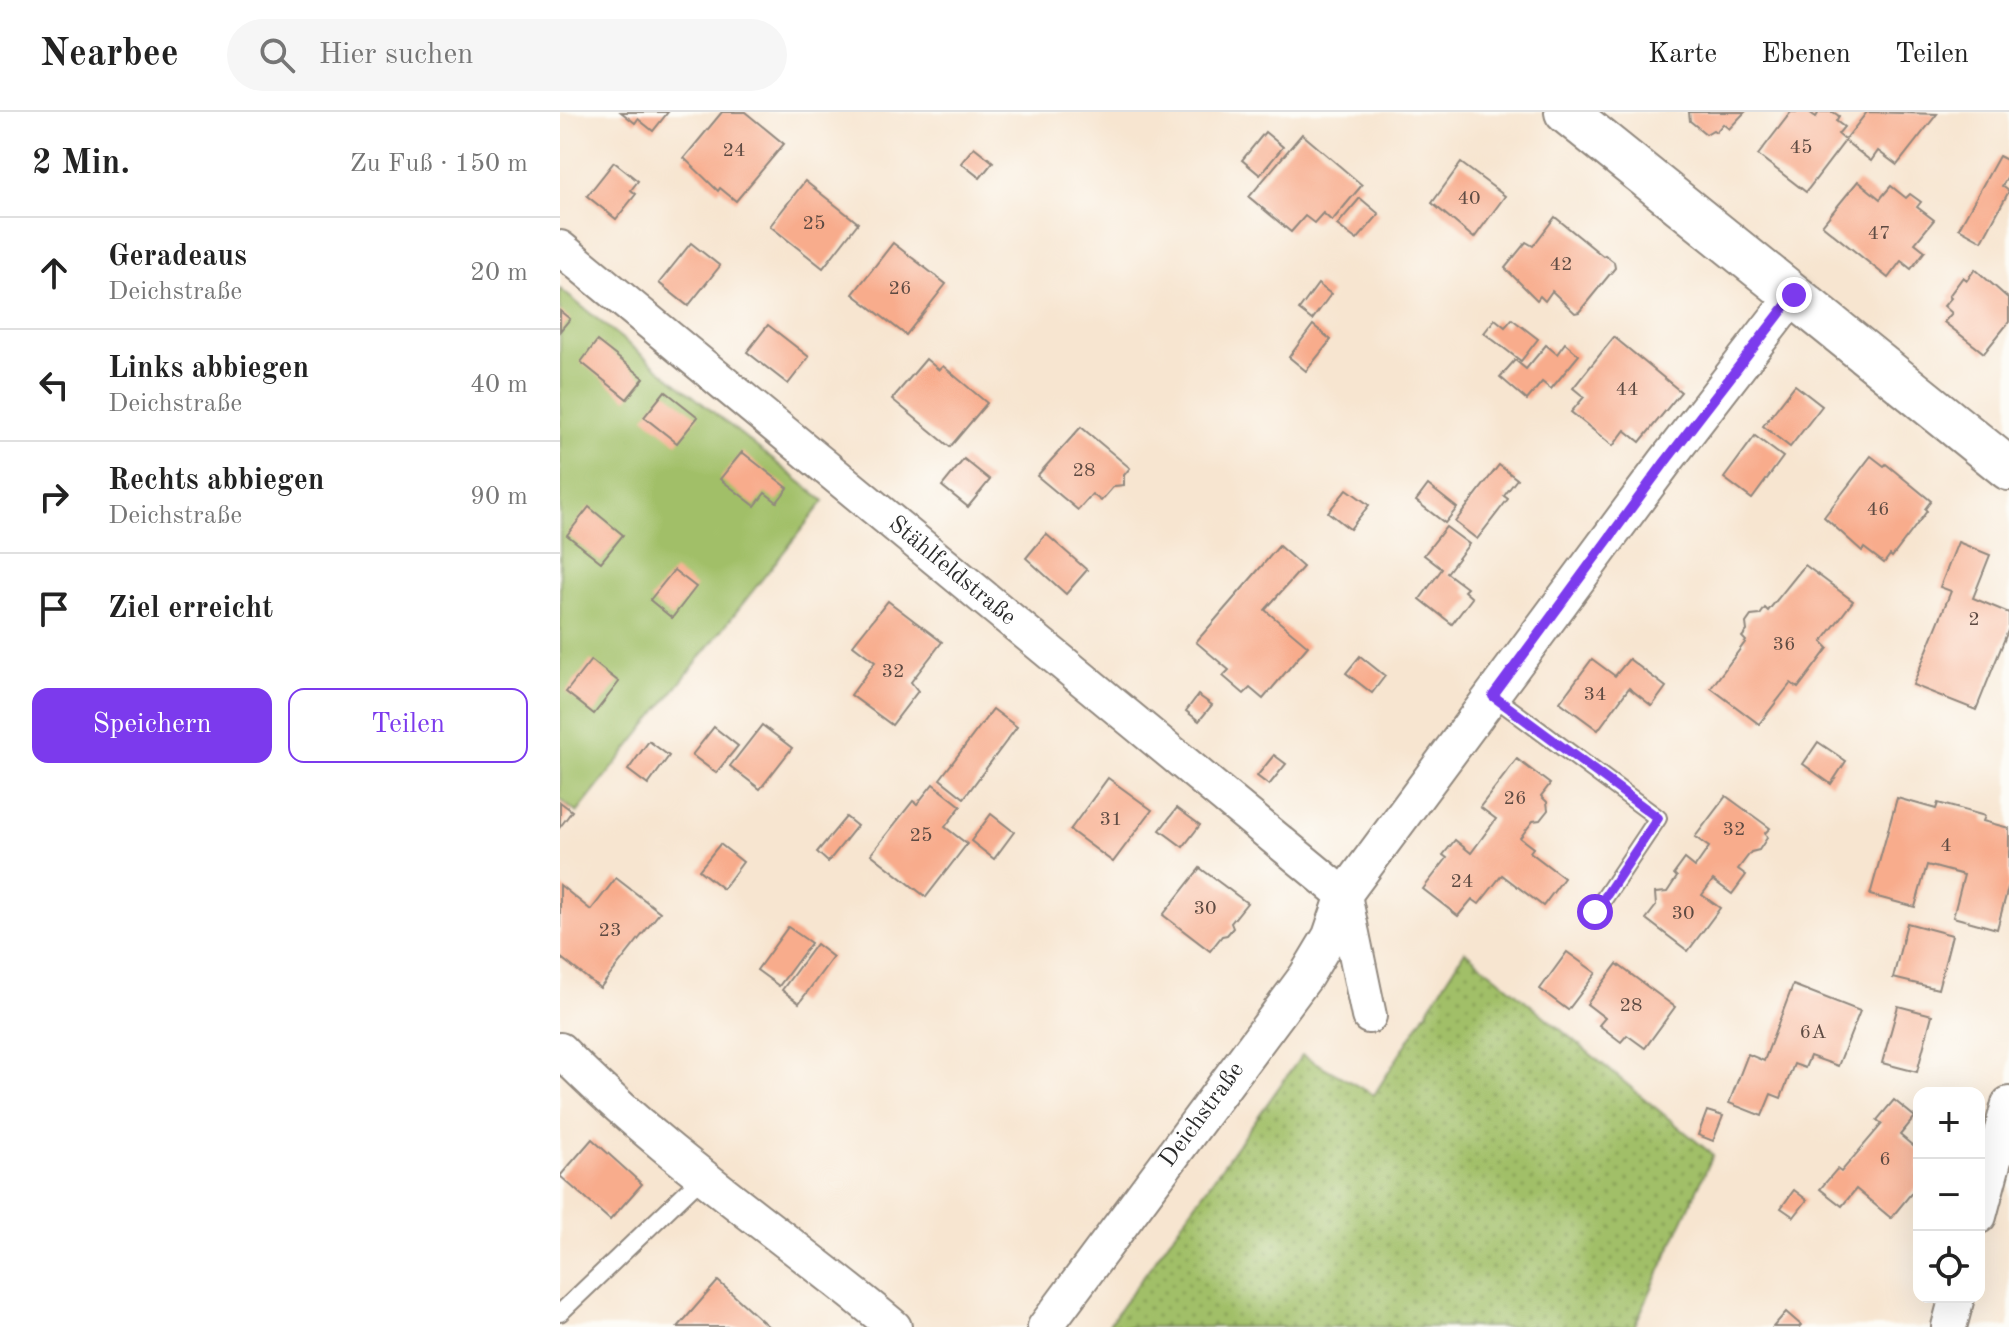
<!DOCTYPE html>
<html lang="de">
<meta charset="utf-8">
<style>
:root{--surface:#fff;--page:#f6f6f6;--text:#222;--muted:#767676;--line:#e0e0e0;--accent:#7c3aed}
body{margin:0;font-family:"Old Standard TT",serif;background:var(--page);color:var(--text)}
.controls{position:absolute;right:24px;bottom:24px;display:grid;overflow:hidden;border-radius:16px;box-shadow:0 8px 32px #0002}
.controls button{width:72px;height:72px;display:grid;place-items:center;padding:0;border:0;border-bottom:2px solid var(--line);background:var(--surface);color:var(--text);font:40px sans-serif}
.stop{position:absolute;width:24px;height:24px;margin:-18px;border:6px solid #7c3aed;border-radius:50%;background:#fff}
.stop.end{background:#7c3aed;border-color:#fff;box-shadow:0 2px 8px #0008}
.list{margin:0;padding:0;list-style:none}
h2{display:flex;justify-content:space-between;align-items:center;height:104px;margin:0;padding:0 32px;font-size:34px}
h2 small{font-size:26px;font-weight:400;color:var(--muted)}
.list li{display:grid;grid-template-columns:52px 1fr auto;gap:24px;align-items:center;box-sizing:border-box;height:112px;padding:0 32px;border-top:2px solid var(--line)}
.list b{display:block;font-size:30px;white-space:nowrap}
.list p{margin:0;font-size:26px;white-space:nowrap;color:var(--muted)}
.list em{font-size:26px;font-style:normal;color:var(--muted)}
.actions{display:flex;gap:16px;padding:24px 32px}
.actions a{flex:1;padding:18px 0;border:2px solid var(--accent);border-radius:16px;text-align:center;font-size:28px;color:var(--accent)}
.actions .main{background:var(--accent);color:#fff}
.icon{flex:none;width:44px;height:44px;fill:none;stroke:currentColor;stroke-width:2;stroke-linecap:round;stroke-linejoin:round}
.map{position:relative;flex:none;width:1449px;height:1215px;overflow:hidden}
header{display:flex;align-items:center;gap:48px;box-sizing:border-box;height:112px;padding:0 40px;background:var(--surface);border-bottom:2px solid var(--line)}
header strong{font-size:38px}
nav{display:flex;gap:44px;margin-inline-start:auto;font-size:28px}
.search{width:560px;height:72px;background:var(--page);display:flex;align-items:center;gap:20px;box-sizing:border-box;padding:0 28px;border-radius:44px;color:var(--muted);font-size:30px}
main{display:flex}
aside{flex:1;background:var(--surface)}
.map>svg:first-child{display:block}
</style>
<header>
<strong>Nearbee</strong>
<div class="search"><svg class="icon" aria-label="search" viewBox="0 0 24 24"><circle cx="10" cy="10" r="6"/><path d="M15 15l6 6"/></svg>Hier suchen</div>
<nav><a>Karte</a><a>Ebenen</a><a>Teilen</a></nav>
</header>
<main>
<aside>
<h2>2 Min.<small>Zu Fuß · 150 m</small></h2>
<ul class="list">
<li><svg class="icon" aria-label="ahead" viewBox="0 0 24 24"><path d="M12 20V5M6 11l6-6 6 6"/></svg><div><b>Geradeaus</b><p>Deichstraße</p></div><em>20 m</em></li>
<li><svg class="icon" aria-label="left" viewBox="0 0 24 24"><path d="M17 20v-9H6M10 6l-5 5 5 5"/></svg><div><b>Links abbiegen</b><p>Deichstraße</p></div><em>40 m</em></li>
<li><svg class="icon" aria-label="right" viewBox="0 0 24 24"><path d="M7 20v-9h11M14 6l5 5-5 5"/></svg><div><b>Rechts abbiegen</b><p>Deichstraße</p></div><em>90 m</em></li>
<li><svg class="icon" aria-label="arrive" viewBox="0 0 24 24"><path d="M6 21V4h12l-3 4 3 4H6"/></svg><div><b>Ziel erreicht</b></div></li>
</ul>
<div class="actions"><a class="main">Speichern</a><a>Teilen</a></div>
</aside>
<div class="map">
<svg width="1449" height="1215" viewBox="0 0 1449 1215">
<defs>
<pattern id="grass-dots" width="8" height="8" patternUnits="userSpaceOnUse" patternTransform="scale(2)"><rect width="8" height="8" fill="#a1bf67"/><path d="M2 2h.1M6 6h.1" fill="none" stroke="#839b55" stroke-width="1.8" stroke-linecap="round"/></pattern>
</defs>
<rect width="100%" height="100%" fill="#fdfcf7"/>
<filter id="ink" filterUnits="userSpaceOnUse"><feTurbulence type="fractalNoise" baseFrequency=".0125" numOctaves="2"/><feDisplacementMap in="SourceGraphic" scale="16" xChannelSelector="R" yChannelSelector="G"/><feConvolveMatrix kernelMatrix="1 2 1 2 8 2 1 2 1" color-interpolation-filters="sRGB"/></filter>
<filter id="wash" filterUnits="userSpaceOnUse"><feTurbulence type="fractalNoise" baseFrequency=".006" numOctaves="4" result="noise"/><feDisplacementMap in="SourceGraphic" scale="32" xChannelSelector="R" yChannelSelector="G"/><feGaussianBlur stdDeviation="1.8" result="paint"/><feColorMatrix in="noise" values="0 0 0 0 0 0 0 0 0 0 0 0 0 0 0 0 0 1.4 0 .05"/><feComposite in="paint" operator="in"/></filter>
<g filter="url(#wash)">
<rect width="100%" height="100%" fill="#f7e5d0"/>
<!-- grass -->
<polygon fill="url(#grass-dots)" stroke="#667549" stroke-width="2" points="905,839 1153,1043 1074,1215 547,1215 742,943 814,983"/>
<!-- garden -->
<polygon fill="#a1bf67" stroke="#667549" stroke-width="2" points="0,177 264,389 17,701 0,687"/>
<g id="blocks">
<!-- building -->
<g fill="#f8ac8c">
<polygon points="61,0 108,0 93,19 78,7 75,11"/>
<polygon points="162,0 185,0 224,32 176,89 160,76 158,79 124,46"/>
<polygon points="1129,0 1185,0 1169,17 1163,12 1156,20 1153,18 1146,22 1130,9"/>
<polygon points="1231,0 1249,0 1256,5 1259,0 1273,0 1279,4 1276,9 1284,15 1278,22 1285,28 1307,0 1377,2 1337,53 1318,39 1311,49 1285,29 1246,80 1198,43"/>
<polygon points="705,20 723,35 700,63 682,48"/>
<polygon points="742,22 802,73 772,109 763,101 754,111 745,104 731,120 689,85"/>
<polygon points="414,35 433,50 420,66 401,51"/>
<polygon points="1439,44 1449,49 1449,62 1442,74 1449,79 1422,129 1399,116"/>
<polygon points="54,50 78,69 71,78 76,82 56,107 27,84"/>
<polygon points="901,51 945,84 914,126 872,91"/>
<polygon points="245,69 298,111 263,156 210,114"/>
<polygon points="1298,69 1320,87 1331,74 1346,86 1350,82 1361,90 1357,95 1374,108 1355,131 1365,139 1351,157 1341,149 1328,166 1262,113"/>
<polygon points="800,86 819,102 797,128 777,113"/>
<polygon points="995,105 1043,144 1045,143 1054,150 1055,156 1019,200 1015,201 992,179 985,189 980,184 977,188 945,156 966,130 973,134"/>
<polygon points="131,131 160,154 128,194 99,171"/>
<polygon points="333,131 386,172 346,223 293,182"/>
<polygon points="1415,157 1449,187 1449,210 1424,241 1384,210 1392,201 1384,194 1391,186 1389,184 1403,165 1407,168"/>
<polygon points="758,172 771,182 752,208 739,198"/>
<polygon points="0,199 10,207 0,219"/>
<polygon points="935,207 945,215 952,207 978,227 961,249 924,221"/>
<polygon points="208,213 249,245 228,272 187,240"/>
<polygon points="753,213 771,228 746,259 729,245"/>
<polygon points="1054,225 1121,280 1080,330 1065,318 1053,334 1011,300 1024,285 1013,276"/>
<polygon points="37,229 84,266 67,287 21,250"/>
<polygon points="1005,231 1019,243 991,277 982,270 967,288 940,265 955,248 966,257 986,233 997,242"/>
<polygon points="366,247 379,258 383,254 427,291 390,335 332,287"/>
<polygon points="1235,273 1262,294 1230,335 1203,314"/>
<polygon points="105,279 138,305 117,331 84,305"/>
<polygon points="521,315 570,356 564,363 564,373 554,374 541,389 532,382 518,398 477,364"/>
<polygon points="1195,324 1223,345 1192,387 1164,366"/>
<polygon points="182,340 228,376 217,390 205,381 195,394 160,367"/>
<polygon points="1311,344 1324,354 1326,352 1371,389 1365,397 1367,399 1332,445 1330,443 1324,451 1304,436 1302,439 1264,405"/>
<polygon points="404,347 430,368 408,395 382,374"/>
<polygon points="939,353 957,367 944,384 948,387 917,427 895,410"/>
<polygon points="868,373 897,396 885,411 856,389"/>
<polygon points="787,377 809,393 790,417 768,400"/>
<polygon points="29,395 63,423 41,450 7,423"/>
<polygon points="886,415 909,432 887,461 907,476 904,479 912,486 892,512 860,487 882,457 864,443"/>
<polygon points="486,422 527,458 506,482 466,446"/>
<polygon points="1398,430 1430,443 1413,486 1449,501 1449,516 1416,598 1353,573 1391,479 1380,475"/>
<polygon points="719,434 743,455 705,498 748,534 703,587 690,576 684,582 663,564 669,558 636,530"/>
<polygon points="1245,453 1293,489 1262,530 1268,536 1238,576 1231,571 1199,612 1151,576 1186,529 1182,525 1187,519 1186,511 1191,504 1200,503 1205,496 1208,499"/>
<polygon points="114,458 136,475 112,506 90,488"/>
<polygon points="328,489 382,530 351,570 358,579 332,613 291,583 315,550 293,533"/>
<polygon points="800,544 825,564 812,581 786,561"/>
<polygon points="1032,547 1055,564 1069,547 1106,575 1092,594 1069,576 1038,618 1000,590"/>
<polygon points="31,548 59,570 34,602 6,580"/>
<polygon points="638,583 652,593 639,609 626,599"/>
<polygon points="433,597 457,615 404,686 380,667"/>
<polygon points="202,613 232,636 200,677 170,654"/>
<polygon points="154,615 178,634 156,661 132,643"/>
<polygon points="89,629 109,644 88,673 68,658"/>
<polygon points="1258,630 1286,649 1271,672 1243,652"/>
<polygon points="714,643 726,652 709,673 697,664"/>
<polygon points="957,647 990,672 981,684 987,690 988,698 980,708 973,709 960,726 973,736 970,740 1004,766 983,794 942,763 919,792 912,787 898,804 863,777 887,746 883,743 895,728 911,741 922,726 936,707 920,695"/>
<polygon points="548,666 592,698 553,750 510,718"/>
<polygon points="373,672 401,694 385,715 407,732 366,785 311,742 353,689 357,692"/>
<polygon points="1166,684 1210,716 1205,721 1207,726 1199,738 1191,740 1178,757 1186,763 1172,782 1153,768 1142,783 1160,796 1128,839 1086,807 1096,794 1095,781 1107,780 1117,765 1114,762 1125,747 1135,755 1149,735 1135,725"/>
<polygon points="1337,686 1376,697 1378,691 1425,704 1423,709 1449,716 1449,772 1437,817 1393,805 1404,763 1367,753 1355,795 1310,783"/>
<polygon points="0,690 12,699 0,715"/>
<polygon points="617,696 640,713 623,735 600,718"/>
<polygon points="431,702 454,720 434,747 411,729"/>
<polygon points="286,705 297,714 268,750 257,740"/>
<polygon points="160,732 183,750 163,777 139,758"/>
<polygon points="640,756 687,791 671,811 673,816 667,823 662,824 650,839 603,803"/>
<polygon points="56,766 100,800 40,876 0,845 0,773 31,798"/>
<polygon points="1347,811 1392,823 1378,877 1333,866"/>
<polygon points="228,815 251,831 219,874 197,858"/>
<polygon points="256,832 273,845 239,891 222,878"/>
<polygon points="1007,840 1036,861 1008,898 980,877"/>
<polygon points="1057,852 1115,895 1085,936 1067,923 1061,930 1039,913 1045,906 1027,892"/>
<polygon points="1233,873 1300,899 1278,954 1250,944 1245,956 1234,952 1221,986 1211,982 1202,1004 1169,991 1188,942 1204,949"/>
<polygon points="1338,894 1372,903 1357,960 1322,951"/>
<polygon points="1334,988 1355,1005 1340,1023 1359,1039 1359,1072 1331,1106 1296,1077 1282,1094 1260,1077 1277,1057 1281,1060 1322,1012 1317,1008"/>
<polygon points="1147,999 1163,1004 1153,1029 1138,1023"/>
<polygon points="32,1027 82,1072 50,1108 0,1064"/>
<polygon points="1234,1078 1247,1088 1234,1105 1221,1096"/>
<polygon points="158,1169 209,1215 118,1215"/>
<polygon points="1226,1200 1241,1213 1239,1215 1213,1215"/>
</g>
</g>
</g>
<g filter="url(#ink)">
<use href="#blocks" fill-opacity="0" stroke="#91887e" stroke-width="2"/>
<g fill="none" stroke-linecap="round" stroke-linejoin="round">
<defs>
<g id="service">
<polyline points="933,584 1098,706 1035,800"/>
<polyline points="0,1201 142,1065"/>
</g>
<g id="minor">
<path id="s1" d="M 0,136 L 784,783"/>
<polyline points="784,783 809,904"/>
<path d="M 0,938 C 101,1042 223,1122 334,1215"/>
<polyline points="1419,1104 1449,992"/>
<path id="s2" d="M 485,1215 L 746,864 L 770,824 L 784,783 L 1105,350 L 1234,183"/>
<polyline points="1389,1215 1397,1185"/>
</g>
<polyline id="tertiary" points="1006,0 1449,357"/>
</defs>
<!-- service casing -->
<use href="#service" stroke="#91887e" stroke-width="20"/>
<!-- minor casing -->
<use href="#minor" stroke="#91887e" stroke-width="38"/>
<!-- tertiary casing -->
<use href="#tertiary" stroke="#91887e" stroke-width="46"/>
<!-- service -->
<use href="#service" stroke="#fff" stroke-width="16"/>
<!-- minor -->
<use href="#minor" stroke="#fff" stroke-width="34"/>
<!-- tertiary -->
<use href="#tertiary" stroke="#fff" stroke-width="42"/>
</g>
</g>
<g fill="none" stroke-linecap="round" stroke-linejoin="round" filter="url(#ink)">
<!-- route -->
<polyline stroke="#7c3aed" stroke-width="10" points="1035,800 1098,706 933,584 1105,350 1234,183"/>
</g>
<g text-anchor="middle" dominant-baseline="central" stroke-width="6" stroke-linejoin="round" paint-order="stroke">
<!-- number labels -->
<g font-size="20" fill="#5e4b43">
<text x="1241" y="36">45</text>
<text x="174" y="39">24</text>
<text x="909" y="87">40</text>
<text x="254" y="112">25</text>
<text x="1319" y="122">47</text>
<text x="1001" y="153">42</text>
<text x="340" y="177">26</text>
<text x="1067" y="278">44</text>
<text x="524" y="359">28</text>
<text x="1318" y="398">46</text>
<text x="1414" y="508">2</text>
<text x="1224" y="533">36</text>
<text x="333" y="560">32</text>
<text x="1035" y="583">34</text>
<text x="955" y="687">26</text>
<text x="551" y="708">31</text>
<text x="1174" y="718">32</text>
<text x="361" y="724">25</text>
<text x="1386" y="734">4</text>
<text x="902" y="770">24</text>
<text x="645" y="797">30</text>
<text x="1123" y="802">30</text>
<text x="50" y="819">23</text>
<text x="1071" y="894">28</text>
<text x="1253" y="921">6A</text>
<text x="1325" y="1048">6</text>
</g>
<!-- street labels -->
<g font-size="24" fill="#2b2b2b" stroke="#fdfcf7">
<text stroke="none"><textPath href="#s1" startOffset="508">Stählfeldstraße</textPath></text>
<text stroke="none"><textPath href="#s2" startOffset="264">Deichstraße</textPath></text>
</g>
</g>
</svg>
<div class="controls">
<button>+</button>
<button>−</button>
<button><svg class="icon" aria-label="locate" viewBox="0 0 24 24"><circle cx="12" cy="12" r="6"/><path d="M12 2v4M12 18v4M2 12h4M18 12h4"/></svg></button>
</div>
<div class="stop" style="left:1035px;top:800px"></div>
<div class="stop end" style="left:1234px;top:183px"></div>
</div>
</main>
